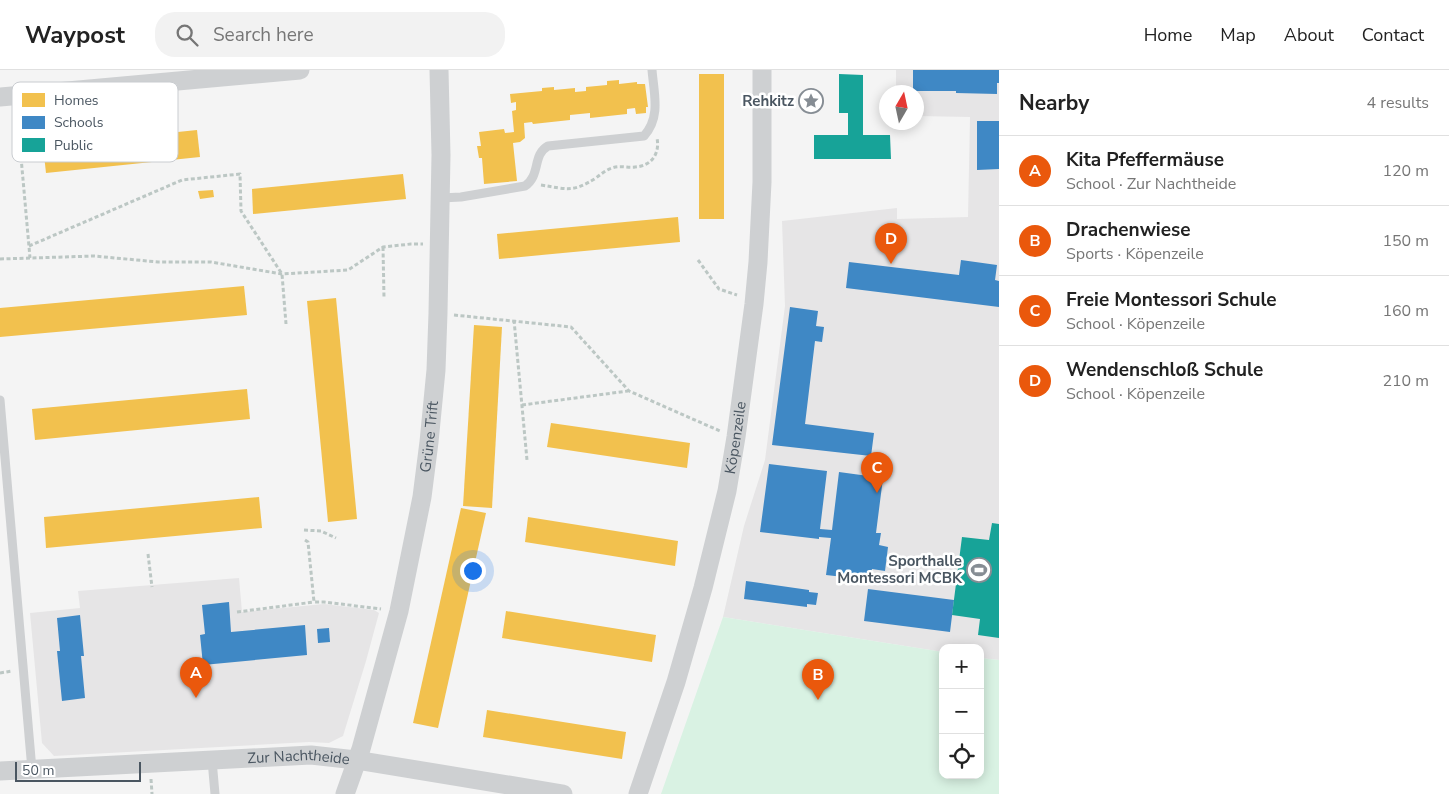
<!DOCTYPE html>
<meta charset="utf-8">
<style>
:root{--surface:#fff;--page:#f2f2f2;--text:#222;--muted:#767676;--line:#e0e0e0;--accent:#ea580c}
body{margin:0;font-family:"Nunito Sans",sans-serif;background:var(--page);color:var(--text)}
.controls{position:absolute;right:15px;bottom:15px;display:grid;overflow:hidden;border-radius:10px;box-shadow:0 2px 12px #0003}
.controls button{width:45px;height:45px;display:grid;place-items:center;padding:0;border:0;border-bottom:1px solid var(--line);background:var(--surface);color:var(--text);font:25px sans-serif}
.compass{position:absolute;left:879px;top:15px;width:45px;height:45px;border-radius:50%;background:var(--surface);box-shadow:0 2px 12px #0003;rotate:9deg}
.scale{position:absolute;left:15px;bottom:12px;width:126px;box-sizing:border-box;padding-left:5px;border:2px solid #4a5661;border-top:0;font-size:14px;line-height:18px;white-space:nowrap;color:#4a5661;-webkit-text-stroke:4px #fff;paint-order:stroke}
.you{position:absolute;left:472px;top:500px;width:18px;height:18px;margin:-12px;border:4px solid #fff;border-radius:50%;background:#1a73e8;box-shadow:0 0 0 8px #1a73e833}
.badge{display:grid;place-items:center;width:32px;height:32px;border-radius:50%;background:var(--accent);color:#fff;font-size:16px;font-weight:700}
.pin{position:absolute;translate:-50% -41px;filter:drop-shadow(0 1px 2px #0008)}
.pin::after{content:'';position:absolute;top:26px;width:18px;height:15px;background:inherit;clip-path:polygon(0 0,100% 0,50% 100%)}
.list{margin:0;padding:0;list-style:none}
h2{display:flex;justify-content:space-between;align-items:center;height:65px;margin:0;padding:0 20px;font-size:21px}
h2 small{font-size:16px;font-weight:400;color:var(--muted)}
.list li{display:grid;grid-template-columns:32px 1fr auto;gap:15px;align-items:center;box-sizing:border-box;height:70px;padding:0 20px;border-top:1px solid var(--line)}
.list b{display:block;font-size:19px;white-space:nowrap}
.list p{margin:0;font-size:16px;white-space:nowrap;color:var(--muted)}
.list em{font-size:16px;font-style:normal;color:var(--muted)}
.icon{flex:none;width:28px;height:28px;fill:none;stroke:currentColor;stroke-width:2;stroke-linecap:round;stroke-linejoin:round}
.map{position:relative;flex:none;width:999px;height:724px;overflow:hidden}
header{display:flex;align-items:center;gap:30px;box-sizing:border-box;height:70px;padding:0 25px;background:var(--surface);border-bottom:1px solid var(--line)}
header strong{font-size:24px}
nav{display:flex;gap:28px;margin-inline-start:auto;font-size:18px}
.search{width:350px;height:45px;background:var(--page);display:flex;align-items:center;gap:12px;box-sizing:border-box;padding:0 18px;border-radius:20px;color:var(--muted);font-size:19px}
main{display:flex}
aside{flex:1;background:var(--surface)}
.map>svg:first-child{display:block}
</style>
<header>
<strong>Waypost</strong>
<div class="search"><svg class="icon" aria-label="search" viewBox="0 0 24 24"><circle cx="10" cy="10" r="6"/><path d="M15 15l6 6"/></svg>Search here</div>
<nav><a>Home</a><a>Map</a><a>About</a><a>Contact</a></nav>
</header>
<main>
<div class="map">
<svg width="999" height="724" viewBox="0 0 999 724">
<rect width="100%" height="100%" fill="#f4f4f4"/>
<!-- education -->
<g fill="#e6e5e6">
<polygon points="896,0 999,0 999,590 980,588 980,578 943,578 943,582 723,547 744,456 765,390 785,236 782,151 897,138 897,149 968,147 970,47 917,46 916,22 896,22"/>
<polygon points="239,508 242,542 324,534 374,540 379,543 366,591 343,666 329,673 309,672 54,686 42,673 30,543 80,538 78,521"/>
</g>
<!-- green -->
<polygon fill="#d9f2e3" points="723,547 943,582 943,705 980,705 980,588 999,590 999,724 661,724"/>
<!-- homes -->
<g fill="#f2c14e">
<rect x="699" y="4" width="25" height="145"/>
<polygon points="619,10 619,14 637,12 637,14 645,14 648,37 646,37 646,43 636,44 635,38 627,39 627,44 590,48 590,43 570,45 570,50 533,54 532,52 524,53 525,68 520,72 513,73 517,111 484,114 482,88 479,88 477,76 481,76 479,62 504,59 505,63 514,62 512,41 516,40 516,32 511,33 510,24 542,21 542,18 554,17 554,20 575,18 575,22 586,21 586,17 607,15 607,11"/>
<polygon points="197,60 200,87 46,103 43,76"/>
<polygon points="403,104 406,129 253,144 252,119"/>
<polygon points="213,120 214,127 200,129 198,121"/>
<polygon points="678,147 680,172 499,189 497,164"/>
<polygon points="244,216 247,245 0,267 0,238"/>
<polygon points="336,228 357,449 328,452 307,231"/>
<polygon points="474,255 502,257 492,438 463,436"/>
<polygon points="247,319 250,349 35,370 32,339"/>
<polygon points="551,353 690,373 687,398 547,377"/>
<polygon points="259,427 262,458 46,478 44,447"/>
<polygon points="461,438 486,443 438,658 413,653"/>
<polygon points="528,447 678,471 675,496 525,472"/>
<polygon points="506,541 656,565 652,592 502,568"/>
<polygon points="487,640 626,662 622,689 483,667"/>
</g>
<!-- schools -->
<g fill="#3f88c5">
<polygon points="913,0 999,0 999,13 997,13 997,24 956,23 956,21 913,21"/>
<polygon points="977,51 999,51 999,99 977,100"/>
<polygon points="961,190 997,195 995,210 999,211 999,237 846,218 849,192 959,205"/>
<polygon points="790,237 818,241 816,256 824,257 822,272 815,271 805,354 874,363 871,386 772,375"/>
<polygon points="769,394 827,401 820,459 832,460 839,402 883,408 876,463 881,463 879,475 888,477 885,501 872,499 870,510 826,505 831,468 819,467 819,469 760,462"/>
<polygon points="746,511 809,520 809,522 818,523 816,535 807,534 807,537 744,529"/>
<polygon points="868,519 954,530 950,562 864,551"/>
<polygon points="229,532 231,562 305,555 307,585 203,595 200,565 205,564 202,535"/>
<polygon points="80,545 84,586 81,586 85,628 62,631 57,581 60,581 57,548"/>
<polygon points="329,558 330,572 318,573 317,559"/>
</g>
<!-- public -->
<g fill="#17a398">
<polygon points="839,4 863,5 863,65 890,65 891,89 814,89 814,65 848,65 848,43 839,43"/>
<polygon points="992,453 999,454 999,568 978,565 980,549 952,545 962,467 989,470"/>
</g>
<g fill="none" stroke-linecap="round" stroke-linejoin="round">
<!-- path -->
<g stroke="#bcc7c4" stroke-width="3" stroke-dasharray="4 2.5" stroke-linecap="butt">
<polyline points="17,42 30,188"/>
<path d="M 541,115 C 567,119 572,123 596,108 C 601,104 606,100 612,98 C 620,95 628,98 635,97 C 652,96 660,83 657,68"/>
<polyline points="29,176 182,110 240,104 241,141 282,204 286,254"/>
<polyline points="383,177 384,228"/>
<polyline points="0,189 94,186 158,192 211,192 282,204 348,200 383,177 411,174 423,174"/>
<polyline points="698,190 719,219 737,225"/>
<polyline points="454,245 571,257 629,321 720,361"/>
<polyline points="514,250 527,390"/>
<polyline points="522,335 628,321"/>
<polyline points="304,460 321,461 336,468"/>
<polyline points="305,470 308,472 314,532 324,532 381,539"/>
<polyline points="148,484 152,517"/>
<polyline points="237,542 314,532"/>
<polyline points="0,603 12,601"/>
<polyline points="151,709 152,724"/>
</g>
<!-- lane -->
<g stroke="#ced0d2" stroke-width="9">
<path d="M 441,128 L 461,127 L 525,116 C 541,105 532,85 548,76 L 644,66 C 661,47 654,24 652,0"/>
<polyline points="0,330 32,700"/>
<polyline points="212,690 215,724"/>
</g>
<!-- street -->
<g stroke="#ced0d2" stroke-width="19">
<polyline points="0,27 300,0"/>
<path id="s1" d="M 0,701 L 311,685 L 356,690 L 563,724"/>
<path id="s2" d="M 345,724 L 361,679 L 399,541 L 422,427 L 429,372 L 436,300 L 438,243 L 441,85 L 439,0"/>
<path id="s3" d="M 638,724 L 676,612 L 703,518 L 727,421 L 736,367 L 754,234 L 758,192 L 762,112 L 762,0"/>
</g>
</g>
<!-- icons -->
<defs>
<symbol id="sight-ring" viewBox="-11 -11 22 22"><circle r="9.5" fill="#fff" stroke="#868d94" stroke-width="1.5"/><path d="M0-6L1.8-2.2L6-1.7L2.9 1.2L3.7 5.4L0 3.3L-3.7 5.4L-2.9 1.2L-6-1.7L-1.8-2.2Z" fill="#868d94"/></symbol>
<symbol id="stadium-ring" viewBox="-11 -11 22 22"><circle r="9.5" fill="#fff" stroke="#868d94" stroke-width="1.5"/><path d="M0-5a6.5 5 0 1 0 0 10a6.5 5 0 1 0 0-10ZM-3.5-1.8h7v3.6h-7Z" fill="#868d94"/></symbol>
</defs>
<g fill-rule="evenodd">
<use href="#sight-ring" x="797" y="17" width="28" height="28"/>
<use href="#stadium-ring" x="965" y="486" width="28" height="28"/>
</g>
<g text-anchor="middle" dominant-baseline="central" stroke-width="5" stroke-linejoin="round" paint-order="stroke">
<!-- poi labels -->
<g font-size="15" font-weight="bold" fill="#4a5661" stroke="#fff" text-anchor="end">
<text x="794" y="31">Rehkitz</text>
<text x="962" y="491">Sporthalle<tspan x="962" dy="17">Montessori MCBK</tspan></text>
</g>
<!-- street labels -->
<g font-size="15" fill="#4a5661" stroke="#fff">
<text stroke="none"><textPath href="#s2" startOffset="368">Grüne Trift</textPath></text>
<text stroke="none"><textPath href="#s3" startOffset="370">Köpenzeile</textPath></text>
<text stroke="none"><textPath href="#s1" startOffset="299">Zur Nachtheide</textPath></text>
</g>
</g>
<!-- legend -->
<rect x="12" y="12" width="166" height="80" rx="8" fill="#fff" stroke="#c9ccd0" stroke-width="1"/>
<rect x="22" y="23" width="23" height="14" fill="#f2c14e"/>
<rect x="22" y="46" width="23" height="13" fill="#3f88c5"/>
<rect x="22" y="68" width="23" height="14" fill="#17a398"/>
<g font-size="14" fill="#4a5661">
<text x="54" y="35">Homes</text>
<text x="54" y="57">Schools</text>
<text x="54" y="80">Public</text>
</g>
</svg>
<div class="controls">
<button>+</button>
<button>−</button>
<button><svg class="icon" aria-label="locate" viewBox="0 0 24 24"><circle cx="12" cy="12" r="6"/><path d="M12 2v4M12 18v4M2 12h4M18 12h4"/></svg></button>
</div>
<svg class="compass" viewBox="-18 -18 36 36"><path d="M0-13l5 13h-10z" fill="#e53935"/><path d="M0 13l5-13h-10z" fill="#767676"/></svg>
<div class="scale">50 m</div>
<div class="you"></div>
<div class="pin badge" style="left:196px;top:628px">A</div>
<div class="pin badge" style="left:818px;top:630px">B</div>
<div class="pin badge" style="left:877px;top:423px">C</div>
<div class="pin badge" style="left:891px;top:194px">D</div>
</div>
<aside>
<h2>Nearby<small>4 results</small></h2>
<ul class="list">
<li><span class="badge">A</span><div><b>Kita Pfeffermäuse</b><p>School · Zur Nachtheide</p></div><em>120 m</em></li>
<li><span class="badge">B</span><div><b>Drachenwiese</b><p>Sports · Köpenzeile</p></div><em>150 m</em></li>
<li><span class="badge">C</span><div><b>Freie Montessori Schule</b><p>School · Köpenzeile</p></div><em>160 m</em></li>
<li><span class="badge">D</span><div><b>Wendenschloß Schule</b><p>School · Köpenzeile</p></div><em>210 m</em></li>
</ul>
</aside>
</main>
